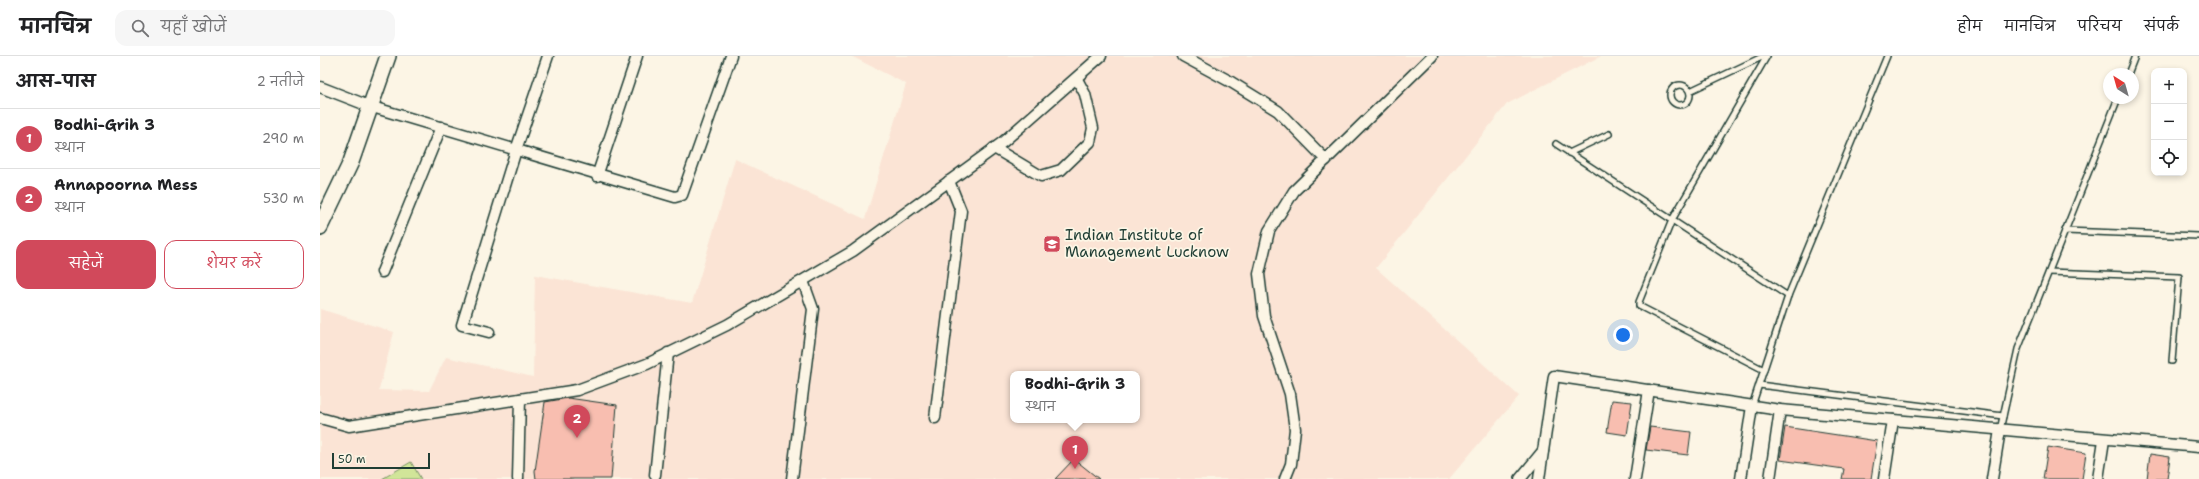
<!DOCTYPE html>
<html lang="hi">
<meta charset="utf-8">
<style>
:root{--surface:#fff;--page:#f6f6f6;--text:#202124;--muted:#757577;--line:#e0e0e0;--accent:#d1495b}
body{margin:0;font-family:"Shantell Sans","Playpen Sans Deva",sans-serif;background:var(--page);color:var(--text)}
.controls{position:absolute;right:12px;top:12px;display:grid;overflow:hidden;border-radius:8px;box-shadow:0 2px 6px #0003}
.controls button{width:36px;height:36px;display:grid;place-items:center;padding:0;border:0;border-bottom:1px solid var(--line);background:var(--surface);color:var(--text);font:20px sans-serif}
.compass{position:absolute;left:1783px;top:12px;width:36px;height:36px;border-radius:50%;background:var(--surface);box-shadow:0 2px 6px #0003;rotate:323deg}
.scale{position:absolute;left:12px;bottom:10px;width:98px;box-sizing:border-box;padding-left:4px;border:2px solid #1f3d34;border-top:0;font-size:11px;line-height:14px;white-space:nowrap;color:#1f3d34;-webkit-text-stroke:3px #fcf5e5;paint-order:stroke}
.you{position:absolute;left:1303px;top:279px;width:14px;height:14px;margin:-10px;border:3px solid #fff;border-radius:50%;background:#1a73e8;box-shadow:0 0 0 6px #1a73e833}
.badge{display:grid;place-items:center;width:26px;height:26px;border-radius:50%;background:var(--accent);color:#fff;font-size:13px;font-weight:700}
.pin{position:absolute;translate:-50% -33px;filter:drop-shadow(0 1px 2px #0008)}
.pin::after{content:'';position:absolute;top:21px;width:14px;height:12px;background:inherit;clip-path:polygon(0 0,100% 0,50% 100%)}
.popup{position:absolute;left:690px;top:315px;width:130px;height:52px;box-sizing:border-box;display:grid;place-content:center;border-radius:8px;background:var(--surface);filter:drop-shadow(0 1px 3px #0005);font-size:13px;white-space:nowrap;color:var(--muted)}
.popup b{font-size:15px;color:var(--text)}
.popup::after{content:'';position:absolute;left:50%;top:100%;margin-left:-8px;border:8px solid transparent;border-top-color:var(--surface)}
.list{margin:0;padding:0;list-style:none}
h2{display:flex;justify-content:space-between;align-items:center;height:52px;margin:0;padding:0 16px;font-size:17px}
h2 small{font-size:13px;font-weight:400;color:var(--muted)}
.list li{display:grid;grid-template-columns:26px 1fr auto;gap:12px;align-items:center;box-sizing:border-box;height:60px;padding:0 16px;border-top:1px solid var(--line)}
.list b{display:block;font-size:15px;white-space:nowrap}
.list p{margin:0;font-size:13px;white-space:nowrap;color:var(--muted)}
.list em{font-size:13px;font-style:normal;color:var(--muted)}
.actions{display:flex;gap:8px;padding:12px 16px}
.actions a{flex:1;padding:9px 0;border:1px solid var(--accent);border-radius:12px;text-align:center;font-size:14px;color:var(--accent)}
.actions .main{background:var(--accent);color:#fff}
.icon{flex:none;width:22px;height:22px;fill:none;stroke:currentColor;stroke-width:2;stroke-linecap:round;stroke-linejoin:round}
.map{position:relative;flex:none;width:1879px;height:423px;overflow:hidden}
header{display:flex;align-items:center;gap:24px;box-sizing:border-box;height:56px;padding:0 20px;background:var(--surface);border-bottom:1px solid var(--line)}
header strong{font-size:19px}
nav{display:flex;gap:22px;margin-inline-start:auto;font-size:14px}
.search{width:280px;height:36px;background:var(--page);display:flex;align-items:center;gap:10px;box-sizing:border-box;padding:0 14px;border-radius:12px;color:var(--muted);font-size:15px}
main{display:flex}
aside{flex:1;background:var(--surface)}
.map>svg:first-child{display:block}
</style>
<header>
<strong>मानचित्र</strong>
<div class="search"><svg class="icon" aria-label="search" viewBox="0 0 24 24"><circle cx="10" cy="10" r="6"/><path d="M15 15l6 6"/></svg>यहाँ खोजें</div>
<nav><a>होम</a><a>मानचित्र</a><a>परिचय</a><a>संपर्क</a></nav>
</header>
<main>
<aside>
<h2>आस-पास<small>2 नतीजे</small></h2>
<ul class="list">
<li><span class="badge">1</span><div><b>Bodhi-Grih 3</b><p>स्थान</p></div><em>290 m</em></li>
<li><span class="badge">2</span><div><b>Annapoorna Mess</b><p>स्थान</p></div><em>530 m</em></li>
</ul>
<div class="actions"><a class="main">सहेजें</a><a>शेयर करें</a></div>
</aside>
<div class="map">
<svg width="1879" height="423" viewBox="0 0 1879 423">
<rect width="100%" height="100%" fill="#fcf5e5"/>
<filter id="ink" filterUnits="userSpaceOnUse"><feTurbulence type="fractalNoise" baseFrequency=".025" numOctaves="2"/><feDisplacementMap in="SourceGraphic" scale="8" xChannelSelector="R" yChannelSelector="G"/><feConvolveMatrix kernelMatrix="1 2 1 2 8 2 1 2 1" color-interpolation-filters="sRGB"/></filter>
<g filter="url(#ink)">
<!-- built -->
<path fill="#fbe4d5" fill-rule="evenodd" d="M 531,0 L 1281,0 L 1187,48 L 1056,212 L 1199,340 L 1129,423 L 0,423 L 0,253 L 74,276 L 59,334 L 109,335 L 126,301 L 213,321 L 215,219 L 372,247 L 415,103 L 545,163 L 586,28 ZM 693,318 L 817,318 L 817,364 L 693,364 Z"/>
<!-- green -->
<polygon fill="#d1e599" stroke="#789166" points="91,406 101,423 62,423"/>
<!-- building -->
<g fill="#f8beb0" stroke="#1f3d34">
<polygon points="248,342 297,349 291,423 216,423 215,415 225,346"/>
<polygon points="1292,344 1312,346 1307,379 1287,376"/>
<polygon points="1330,371 1371,376 1368,399 1326,394"/>
<polygon points="1465,371 1557,385 1551,423 1522,423 1524,413 1460,404"/>
<polygon points="1728,391 1766,397 1762,423 1723,423"/>
<polygon points="1830,398 1850,401 1847,423 1827,423"/>
<polygon points="754,403 779,423 735,423"/>
</g>
<g fill="none" stroke-linecap="round" stroke-linejoin="round">
<defs>
<g id="lane">
<polyline points="1808,18 1815,0"/>
<circle cx="1360" cy="39" r="10"/>
<polyline points="1370,35 1444,0"/>
<polyline points="1236,88 1468,240"/>
<polyline points="1249,97 1289,78"/>
<polyline points="1745,175 1878,180"/>
<polyline points="1729,216 1859,221 1852,305"/>
<polyline points="1444,314 1323,252 1319,250 1319,246 1352,164 1447,0"/>
<polyline points="1439,329 1683,360"/>
<polyline points="1432,350 1468,240 1567,0"/>
<polyline points="1680,374 1698,293 1798,42"/>
</g>
<g id="street">
<polyline points="863,0 911,26 958,55 1006,104"/>
<polyline points="0,31 49,50 355,141 362,139 411,0"/>
<polyline points="674,92 721,120 741,114 770,86 773,72 765,38 757,23"/>
<polyline points="277,120 317,0"/>
<polyline points="62,216 121,71"/>
<polyline points="169,276 142,269 196,94 228,0"/>
<polyline points="0,362 29,370 257,334 327,308 407,269 533,195 683,86 781,0"/>
<polyline points="615,362 641,155 629,125"/>
<polyline points="335,419 348,297"/>
<polyline points="198,423 200,343"/>
<polyline points="472,423 493,253 483,225"/>
<polyline points="965,423 971,408 975,373 970,338 944,260 939,218 949,175 974,135 1112,0"/>
<polyline points="1200,423 1223,395"/>
<polyline points="1219,423 1234,320 1460,354 1879,391"/>
<polyline points="1315,423 1329,334"/>
<polyline points="1421,423 1432,350"/>
<polyline points="1450,423 1460,354"/>
<polyline points="1564,423 1573,364"/>
<polyline points="1672,423 1680,374"/>
<polyline points="1778,423 1784,384"/>
</g>
<polyline id="secondary" points="0,171 31,106 68,0"/>
</defs>
<!-- lane casing -->
<use href="#lane" stroke="#1f3d34" stroke-width="8"/>
<!-- street casing -->
<use href="#street" stroke="#1f3d34" stroke-width="13"/>
<!-- secondary casing -->
<use href="#secondary" stroke="#1f3d34" stroke-width="18"/>
<!-- lane -->
<use href="#lane" stroke="#fcf5e5" stroke-width="5"/>
<!-- street -->
<use href="#street" stroke="#fcf5e5" stroke-width="10"/>
<!-- secondary -->
<use href="#secondary" stroke="#fcf5e5" stroke-width="15"/>
</g>
</g>
<!-- icons -->
<defs>
<symbol id="university-square" viewBox="-11 -11 22 22"><rect x="-9" y="-9" width="18" height="18" rx="4" fill="#d1495b" stroke="#fcf5e5"/><path d="M0-5L7-2L0 1L-7-2ZM-4 1L0 2.5L4 1V4Q0 6-4 4Z" fill="#fff"/></symbol>
</defs>
<g fill-rule="evenodd">
<use href="#university-square" x="722" y="178" width="20" height="20"/>
</g>
<g text-anchor="middle" dominant-baseline="central" stroke-width="3.5" stroke-linejoin="round" paint-order="stroke">
<!-- poi labels -->
<g font-size="15" fill="#1f3d34" stroke="#fcf5e5" text-anchor="start">
<text x="745" y="179">Indian Institute of<tspan x="745" dy="17">Management Lucknow</tspan></text>
</g>
</g>
</svg>
<div class="controls">
<button>+</button>
<button>−</button>
<button><svg class="icon" aria-label="locate" viewBox="0 0 24 24"><circle cx="12" cy="12" r="6"/><path d="M12 2v4M12 18v4M2 12h4M18 12h4"/></svg></button>
</div>
<svg class="compass" viewBox="-18 -18 36 36"><path d="M0-13l5 13h-10z" fill="#e53935"/><path d="M0 13l5-13h-10z" fill="#757577"/></svg>
<div class="scale">50 m</div>
<div class="you"></div>
<div class="pin badge" style="left:755px;top:413px">1</div>
<div class="popup"><b>Bodhi-Grih 3</b>स्थान</div>
<div class="pin badge" style="left:257px;top:382px">2</div>
</div>
</main>
